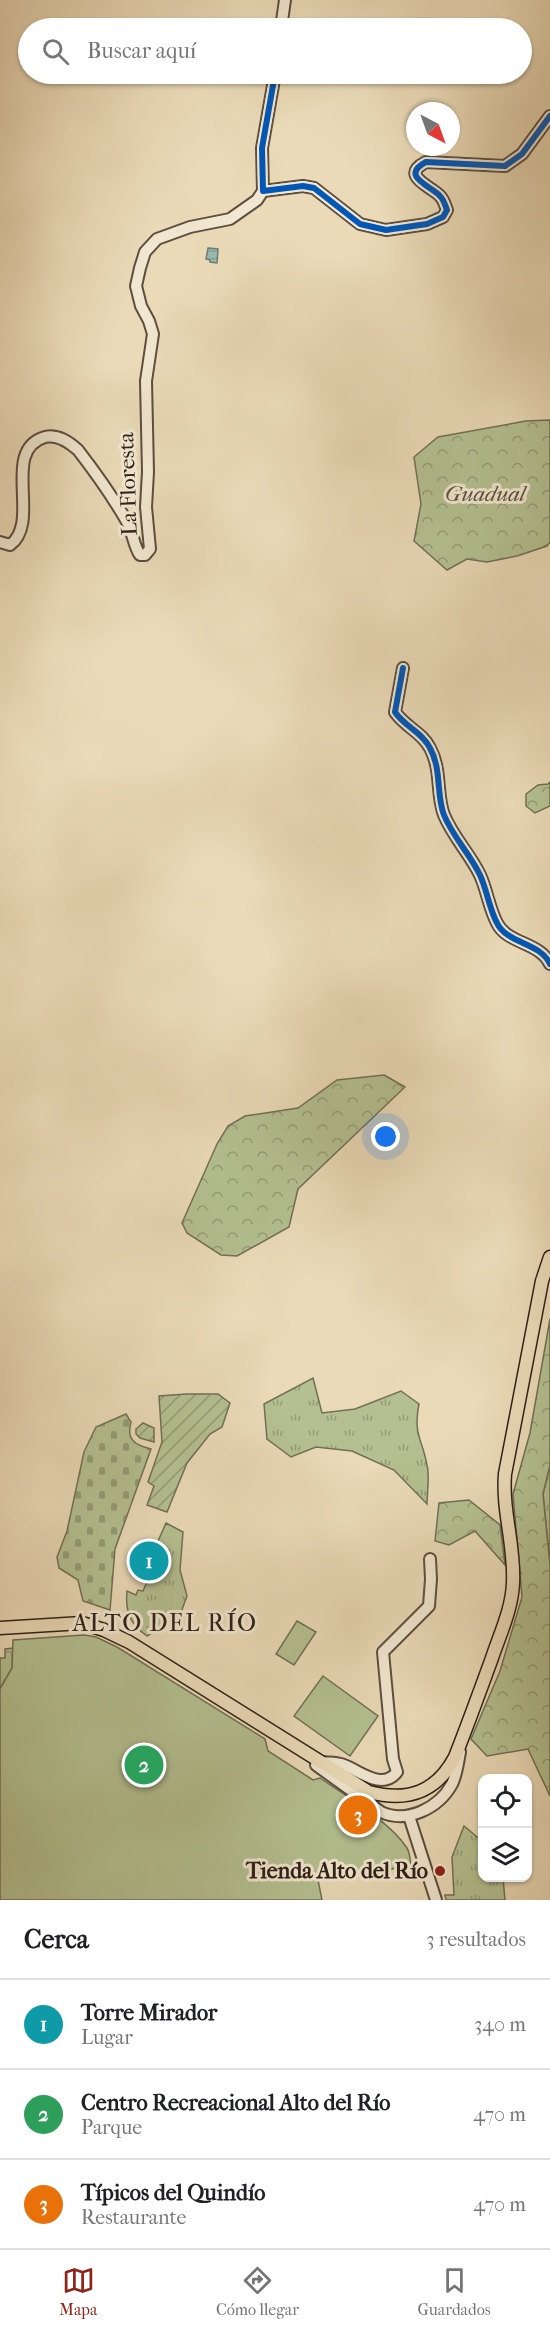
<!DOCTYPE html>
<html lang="es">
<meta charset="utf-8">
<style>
:root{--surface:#fff;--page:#f6f6f6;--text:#202124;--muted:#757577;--line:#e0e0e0;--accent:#8f2418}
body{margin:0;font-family:"IM FELL French Canon",serif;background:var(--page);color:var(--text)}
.controls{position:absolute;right:18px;bottom:18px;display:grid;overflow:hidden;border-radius:12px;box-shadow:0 2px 4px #0004}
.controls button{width:54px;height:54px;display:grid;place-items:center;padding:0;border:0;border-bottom:2px solid var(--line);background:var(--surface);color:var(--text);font:30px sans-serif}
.compass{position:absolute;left:406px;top:102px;width:54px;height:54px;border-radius:50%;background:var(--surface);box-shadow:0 2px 4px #0004;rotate:139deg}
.you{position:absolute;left:386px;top:1137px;width:21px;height:21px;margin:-15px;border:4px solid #fff;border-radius:50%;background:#1a73e8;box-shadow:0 0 0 9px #1a73e833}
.badge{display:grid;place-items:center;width:39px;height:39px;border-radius:50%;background:var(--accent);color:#fff;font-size:20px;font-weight:700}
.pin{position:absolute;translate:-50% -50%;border:3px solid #fff;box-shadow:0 2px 6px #0006}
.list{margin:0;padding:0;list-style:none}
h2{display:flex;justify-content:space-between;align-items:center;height:78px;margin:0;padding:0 24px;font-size:26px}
h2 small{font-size:20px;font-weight:400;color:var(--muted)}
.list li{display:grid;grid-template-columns:39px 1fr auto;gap:18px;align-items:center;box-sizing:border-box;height:90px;padding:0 24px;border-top:2px solid var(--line)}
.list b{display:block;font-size:22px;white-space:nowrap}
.list p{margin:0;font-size:20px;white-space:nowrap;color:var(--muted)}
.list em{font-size:20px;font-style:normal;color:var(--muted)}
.icon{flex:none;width:33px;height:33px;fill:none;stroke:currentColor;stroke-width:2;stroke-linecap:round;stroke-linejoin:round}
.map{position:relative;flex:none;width:550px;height:1900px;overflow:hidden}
.search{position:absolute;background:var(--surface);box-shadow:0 2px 4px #0004;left:18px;right:18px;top:18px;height:66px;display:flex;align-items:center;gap:15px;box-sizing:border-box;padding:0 21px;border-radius:33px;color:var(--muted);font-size:22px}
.sheet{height:348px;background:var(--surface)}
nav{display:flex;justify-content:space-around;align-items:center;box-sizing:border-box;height:84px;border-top:2px solid var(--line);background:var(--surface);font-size:16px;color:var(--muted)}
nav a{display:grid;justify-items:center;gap:3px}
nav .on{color:var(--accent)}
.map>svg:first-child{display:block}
</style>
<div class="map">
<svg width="550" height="1900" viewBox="0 0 550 1900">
<defs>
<pattern id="grass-tufts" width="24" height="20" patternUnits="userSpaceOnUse" patternTransform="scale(1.5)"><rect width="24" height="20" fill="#b4c091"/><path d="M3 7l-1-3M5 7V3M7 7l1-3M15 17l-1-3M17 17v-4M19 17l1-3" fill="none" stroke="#939c76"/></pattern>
<pattern id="forest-crowns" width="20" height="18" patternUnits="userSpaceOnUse" patternTransform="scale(1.5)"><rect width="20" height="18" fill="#b4c091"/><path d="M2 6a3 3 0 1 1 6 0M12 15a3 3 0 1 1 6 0" fill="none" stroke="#939c76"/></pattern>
<pattern id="cemetery-stones" width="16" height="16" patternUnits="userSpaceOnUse" patternTransform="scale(1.5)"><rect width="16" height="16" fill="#b4c091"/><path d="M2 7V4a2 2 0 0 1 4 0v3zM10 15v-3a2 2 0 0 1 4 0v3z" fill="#939c76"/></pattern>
<pattern id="garden-furrows" width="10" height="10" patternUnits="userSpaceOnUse" patternTransform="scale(1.5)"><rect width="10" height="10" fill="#b4c091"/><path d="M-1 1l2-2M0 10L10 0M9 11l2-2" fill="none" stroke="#939c76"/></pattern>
<pattern id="water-rules" width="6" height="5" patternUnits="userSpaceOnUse" patternTransform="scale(1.5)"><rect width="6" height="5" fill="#98bbaf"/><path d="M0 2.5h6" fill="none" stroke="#83a096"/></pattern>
</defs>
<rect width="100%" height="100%" fill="#eadab7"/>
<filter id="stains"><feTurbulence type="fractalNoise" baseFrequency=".00333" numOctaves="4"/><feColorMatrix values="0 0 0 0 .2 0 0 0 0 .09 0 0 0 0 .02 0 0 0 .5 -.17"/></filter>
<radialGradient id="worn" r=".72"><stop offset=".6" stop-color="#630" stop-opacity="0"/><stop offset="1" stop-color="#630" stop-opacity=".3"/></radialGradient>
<!-- grass -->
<g fill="url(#grass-tufts)" stroke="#717055" stroke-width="1.5">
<path d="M 313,1378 L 322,1413 L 355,1409 L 401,1391 L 419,1404 C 413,1435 422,1438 427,1465 C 430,1477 427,1492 427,1504 L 394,1470 L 352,1451 L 316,1447 L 291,1457 L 267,1439 L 264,1404 Z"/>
<polygon points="550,1465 550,1565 543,1494"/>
<path d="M 166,1523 L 183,1532 L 180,1570 L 187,1596 L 180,1615 L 147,1636 C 130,1624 125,1612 127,1591 L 136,1595 L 138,1590 L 143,1591 L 160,1552 L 154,1550 Z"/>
<polygon points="464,1826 482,1841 482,1878 503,1878 505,1900 446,1900 445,1895 454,1895 452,1857"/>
</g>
<!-- forest -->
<g fill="url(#forest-crowns)" stroke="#717055" stroke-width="1.5">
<polygon points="550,420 550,542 547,546 517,556 487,562 467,559 447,570 414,541 421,504 414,457 438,437 526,421"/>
<polygon points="550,782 550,806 535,813 526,806 526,794 538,785 548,784"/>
<polygon points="384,1075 405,1087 298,1189 289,1227 237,1256 221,1255 187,1233 182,1223 217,1144 228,1126 245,1116 298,1108 337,1080"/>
<polygon points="550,1319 550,1465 543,1494 550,1565 550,1796 528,1749 487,1756 471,1739 500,1671 522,1597 513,1494 530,1433"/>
<polygon points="469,1500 500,1525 505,1565 475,1531 449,1545 435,1541 439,1503"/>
<polygon points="13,1648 12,1668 0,1689 0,1658 5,1658 5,1649"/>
</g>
<!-- cemetery -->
<path fill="url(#cemetery-stones)" stroke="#717055" stroke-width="1.5" d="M 126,1414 L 131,1422 C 126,1440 135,1445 151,1449 L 115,1549 L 110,1610 L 83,1601 L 78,1580 L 59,1568 L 57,1557 L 67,1531 L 84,1452 L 96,1427 Z"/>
<!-- park -->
<g fill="#b4c091" stroke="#717055" stroke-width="1.5">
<polygon points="297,1621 316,1632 294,1665 276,1654"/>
<path d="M 84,1635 L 96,1637 L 117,1647 L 265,1739 L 268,1751 L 313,1780 L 320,1778 C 347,1797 389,1821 407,1848 C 410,1853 410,1860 411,1866 L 318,1880 L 322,1900 L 0,1900 L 0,1689 L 12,1668 L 13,1640 Z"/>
<polygon points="323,1676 378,1716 350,1756 294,1716"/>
</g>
<!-- garden -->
<g fill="url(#garden-furrows)" stroke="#717055" stroke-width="1.5">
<polygon points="187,1394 218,1394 230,1403 222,1427 210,1434 187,1463 167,1512 147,1505 154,1486 148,1482 162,1442 159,1396"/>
<polygon points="143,1423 154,1428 154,1442 140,1438 136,1434 136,1429"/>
</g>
<!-- water -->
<polygon fill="url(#water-rules)" stroke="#6e7d73" stroke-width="1.5" points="208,248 218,249 217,263 210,262 210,260 206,259"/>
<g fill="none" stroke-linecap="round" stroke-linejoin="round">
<defs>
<g id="minor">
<polyline points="281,28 285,0"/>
<path d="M 263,191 L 303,186 L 314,188 L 360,224 L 386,230 L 427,224 L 443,217 L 447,210 C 445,205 444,200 440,196 C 431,186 399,176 426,162 L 505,166 L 522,154 L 550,116"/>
<path d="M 0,542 L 10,545 C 42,522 0,450 45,437 C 58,434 69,442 78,450 C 95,472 112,496 126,520 C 133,531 133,545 140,555 L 145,555 L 150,549 L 146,507 L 148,472 L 146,381 L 153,334 L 149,321 L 141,306 L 136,286 L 140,268 L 145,252 L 157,239 L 190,227 L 230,219 L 257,200 L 263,191 L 262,148 L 275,74"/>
<path d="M 403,668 L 395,712 C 405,727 422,732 430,748 C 442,770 436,795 444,815 C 453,837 470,854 480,875 C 487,890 489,908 497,923 C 507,944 540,942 550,964"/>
<path d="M 320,1762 C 328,1763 337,1762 344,1765 C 360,1771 382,1791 397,1772 L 393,1759 L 383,1652 L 429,1606 L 431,1579 L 430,1559"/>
<path d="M 316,1765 L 381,1812 C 407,1824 439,1808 452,1784 C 457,1774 458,1762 460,1752"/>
<polyline points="409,1816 436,1900"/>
</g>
<path id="major" d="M 0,1628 L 82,1623 L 104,1630 L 129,1642 L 369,1792 C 407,1802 436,1793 455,1757 C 468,1724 480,1691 492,1658 C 500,1634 512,1609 513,1583 C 515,1546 502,1511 505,1474 L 542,1281 L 550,1257"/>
</defs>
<!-- minor casing -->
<use href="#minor" stroke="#5d4e40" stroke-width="14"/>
<!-- major casing -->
<use href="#major" stroke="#2e2019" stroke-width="15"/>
<!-- minor -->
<use href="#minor" stroke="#f1e7d0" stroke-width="10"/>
<!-- major -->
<use href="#major" stroke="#eadab7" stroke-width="12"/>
<defs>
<g id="cycleway">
<path d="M 275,74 L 262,148 L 263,191 L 303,186 L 314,188 L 360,224 L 386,230 L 427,224 L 443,217 L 447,210 C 445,205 444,200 440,196 C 431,186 399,176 426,162 L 505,166 L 522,154 L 550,116"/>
<path d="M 403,668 L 395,712 C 405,727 422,732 430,748 C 442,770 436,795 444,815 C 453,837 470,854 480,875 C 487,890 489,908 497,923 C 507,944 540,942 550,964"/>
</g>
</defs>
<!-- cycleway casing -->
<use href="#cycleway" stroke="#f1e7d0" stroke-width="10"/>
<!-- cycleway -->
<use href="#cycleway" stroke="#0057b8" stroke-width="6"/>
</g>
<!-- markers -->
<circle fill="#8f2418" stroke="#f1e7d0" stroke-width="2" cx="440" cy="1871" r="6"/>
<g text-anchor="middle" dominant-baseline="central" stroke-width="6" stroke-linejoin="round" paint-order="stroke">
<!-- street labels -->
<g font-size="22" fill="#2e2019" stroke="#f1e7d0">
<text transform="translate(128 484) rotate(-92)">La Floresta</text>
</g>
<!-- park labels -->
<g font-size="22" font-style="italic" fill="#56503d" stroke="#f1e7d0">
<text x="485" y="494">Guadual</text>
</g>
<!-- poi labels -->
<g font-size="22" font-weight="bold" fill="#2e2019" stroke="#f1e7d0" text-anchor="end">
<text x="428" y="1871">Tienda Alto del Río</text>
</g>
<!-- neighbourhood labels -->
<g font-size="24" letter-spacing="1.5" fill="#2e2019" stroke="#f1e7d0">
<text x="165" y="1623">ALTO DEL RÍO</text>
</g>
</g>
<rect width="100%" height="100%" filter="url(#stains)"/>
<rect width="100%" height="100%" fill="url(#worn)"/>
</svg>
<div class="controls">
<button><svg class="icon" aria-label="locate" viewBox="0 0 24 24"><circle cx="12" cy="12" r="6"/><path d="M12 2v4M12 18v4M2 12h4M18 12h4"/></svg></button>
<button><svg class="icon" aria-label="layers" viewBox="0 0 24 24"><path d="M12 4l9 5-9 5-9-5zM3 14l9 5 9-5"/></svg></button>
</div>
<svg class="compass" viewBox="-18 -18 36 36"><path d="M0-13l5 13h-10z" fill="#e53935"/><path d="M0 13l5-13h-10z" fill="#757577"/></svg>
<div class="you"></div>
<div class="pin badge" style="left:149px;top:1561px;background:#0f9aa8">1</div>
<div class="pin badge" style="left:144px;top:1765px;background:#2e9e5b">2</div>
<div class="pin badge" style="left:358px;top:1815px;background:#e8710a">3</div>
<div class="search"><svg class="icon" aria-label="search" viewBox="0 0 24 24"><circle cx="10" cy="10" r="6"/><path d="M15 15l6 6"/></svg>Buscar aquí</div>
</div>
<section class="sheet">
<h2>Cerca<small>3 resultados</small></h2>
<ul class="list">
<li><span class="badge" style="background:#0f9aa8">1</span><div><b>Torre Mirador</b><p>Lugar</p></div><em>340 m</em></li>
<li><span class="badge" style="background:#2e9e5b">2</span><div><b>Centro Recreacional Alto del Río</b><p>Parque</p></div><em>470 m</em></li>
<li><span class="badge" style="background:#e8710a">3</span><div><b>Típicos del Quindío</b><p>Restaurante</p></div><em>470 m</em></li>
</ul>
</section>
<nav>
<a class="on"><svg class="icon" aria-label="map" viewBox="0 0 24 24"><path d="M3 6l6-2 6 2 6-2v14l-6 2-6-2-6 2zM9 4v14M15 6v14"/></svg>Mapa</a>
<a><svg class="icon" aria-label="directions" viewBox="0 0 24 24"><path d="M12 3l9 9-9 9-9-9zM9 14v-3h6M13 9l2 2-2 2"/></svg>Cómo llegar</a>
<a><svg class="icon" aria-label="saved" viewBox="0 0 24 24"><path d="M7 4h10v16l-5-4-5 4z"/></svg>Guardados</a>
</nav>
